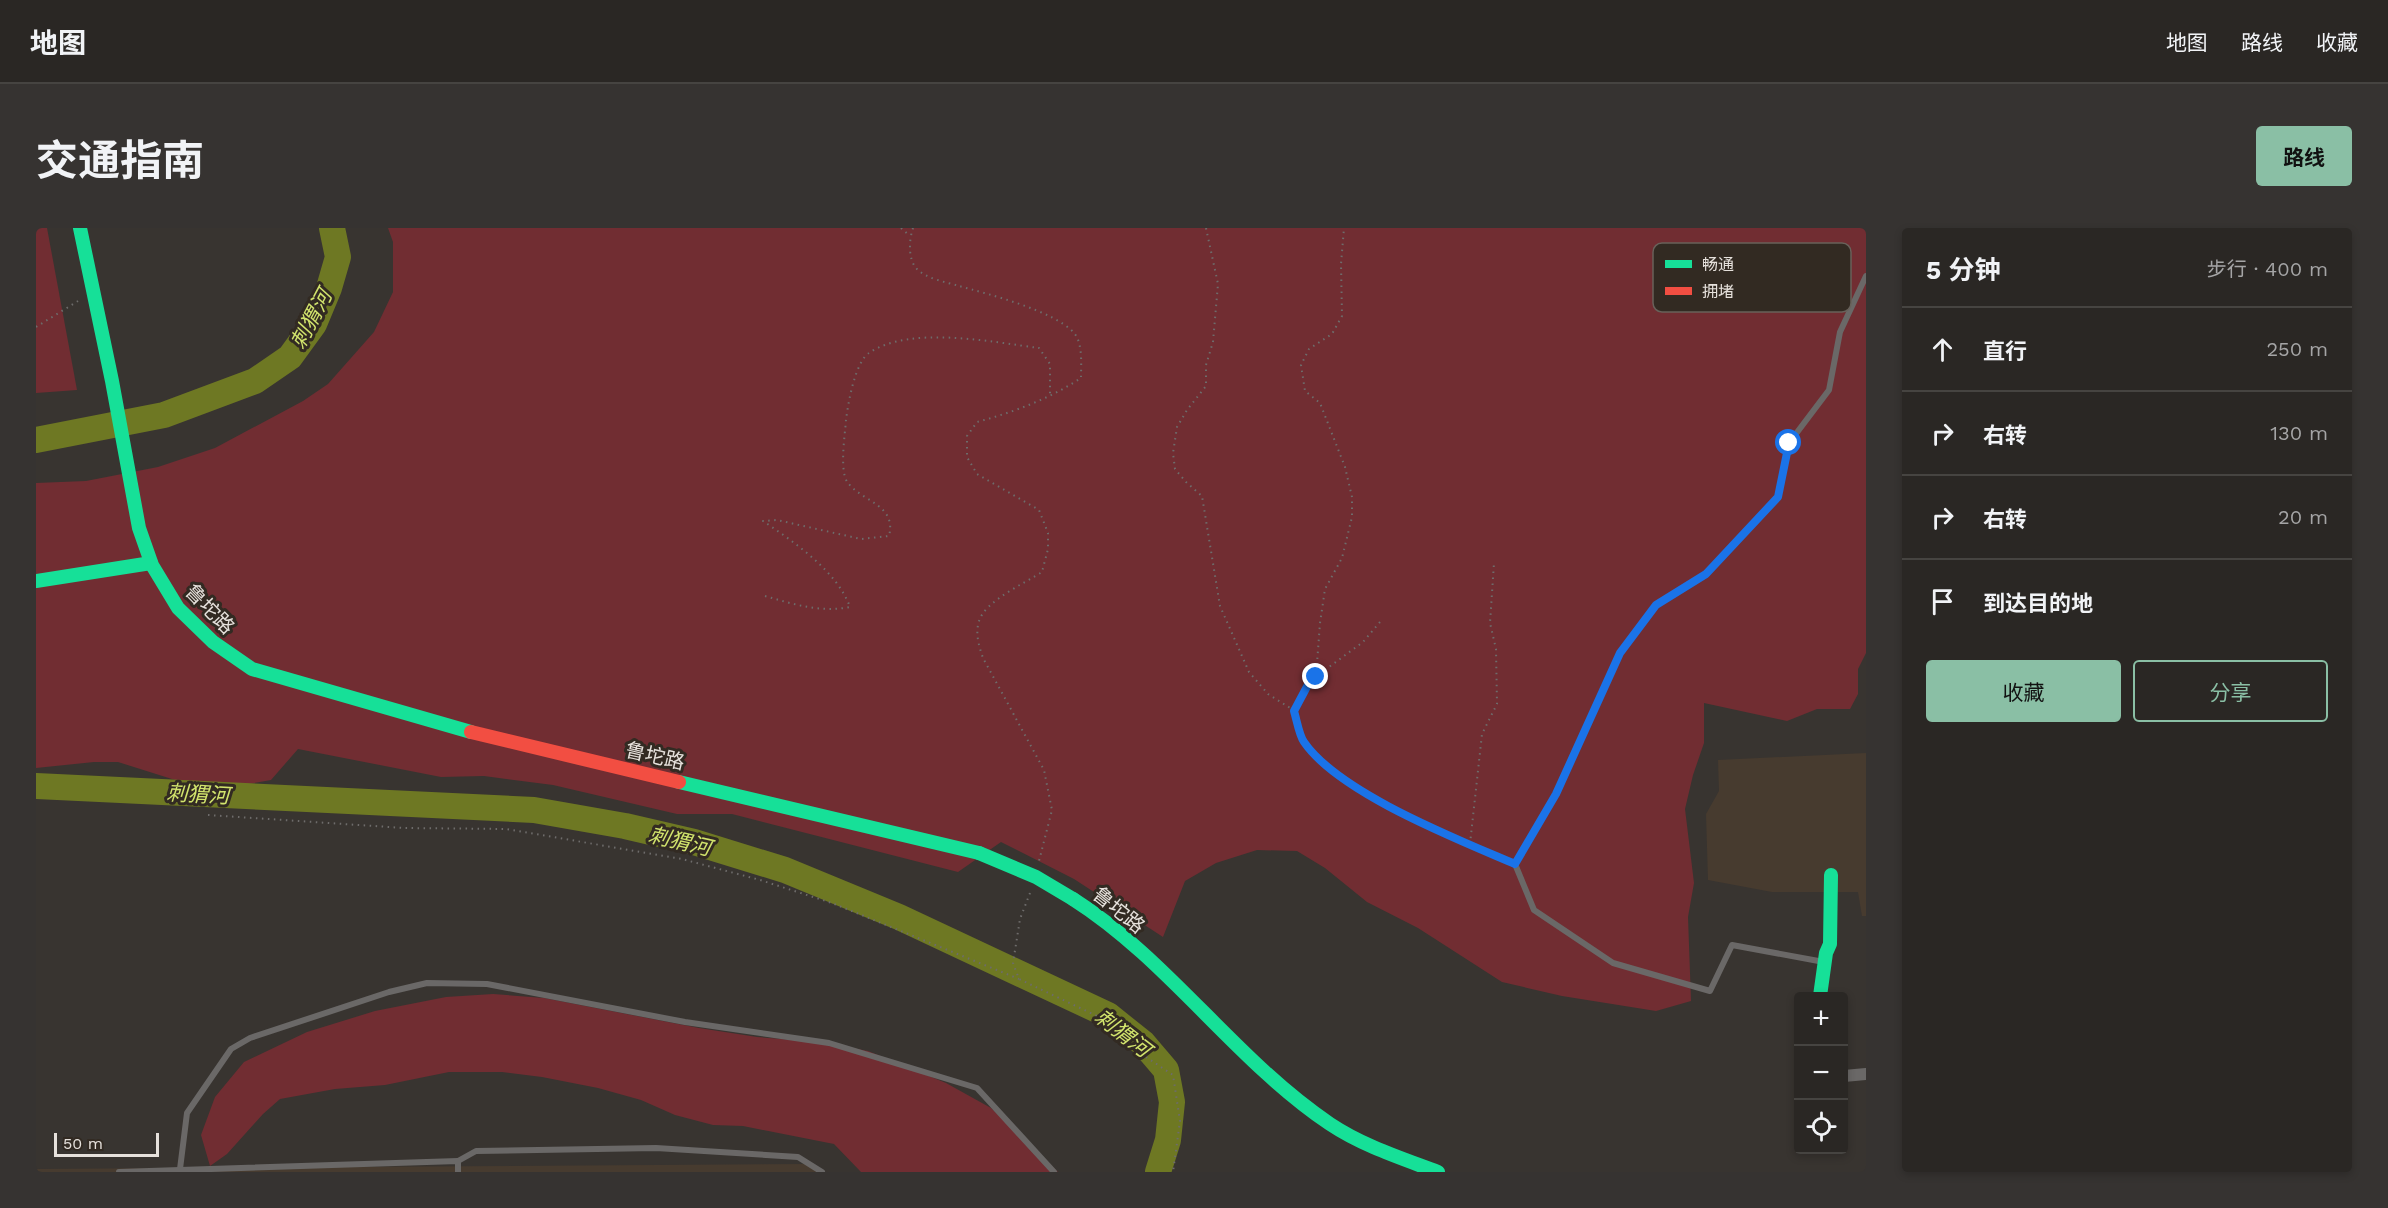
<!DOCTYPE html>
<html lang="zh">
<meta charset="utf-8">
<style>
:root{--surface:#2a2724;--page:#363331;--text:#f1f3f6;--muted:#a5a5a6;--line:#464441;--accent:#8abfa5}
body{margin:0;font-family:"Work Sans","Noto Sans SC",sans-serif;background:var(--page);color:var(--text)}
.controls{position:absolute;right:18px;bottom:18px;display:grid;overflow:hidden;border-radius:6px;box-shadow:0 3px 9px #0003}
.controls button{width:54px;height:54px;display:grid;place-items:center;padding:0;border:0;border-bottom:2px solid var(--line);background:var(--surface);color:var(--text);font:30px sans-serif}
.scale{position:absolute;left:18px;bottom:15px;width:105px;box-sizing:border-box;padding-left:6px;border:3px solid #e6e1dc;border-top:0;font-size:16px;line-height:21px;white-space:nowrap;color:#e6e1dc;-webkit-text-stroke:4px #322a22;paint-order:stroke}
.stop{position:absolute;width:18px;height:18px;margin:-14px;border:4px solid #1a73e8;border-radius:50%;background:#fff}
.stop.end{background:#1a73e8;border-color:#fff;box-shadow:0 2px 6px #0008}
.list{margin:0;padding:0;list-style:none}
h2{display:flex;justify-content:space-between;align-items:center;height:78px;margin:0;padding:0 24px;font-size:26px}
h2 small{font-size:20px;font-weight:400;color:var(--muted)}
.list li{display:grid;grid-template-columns:39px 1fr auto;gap:18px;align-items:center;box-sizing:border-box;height:84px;padding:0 24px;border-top:2px solid var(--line)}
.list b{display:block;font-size:22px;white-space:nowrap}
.list em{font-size:20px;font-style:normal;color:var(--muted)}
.actions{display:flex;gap:12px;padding:18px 24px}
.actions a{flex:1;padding:14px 0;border:2px solid var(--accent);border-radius:6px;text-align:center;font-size:21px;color:var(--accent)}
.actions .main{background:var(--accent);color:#111}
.icon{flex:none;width:33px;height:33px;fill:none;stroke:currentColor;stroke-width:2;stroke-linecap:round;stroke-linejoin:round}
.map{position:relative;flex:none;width:1830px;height:944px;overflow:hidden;border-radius:6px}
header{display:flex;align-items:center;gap:36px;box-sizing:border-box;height:84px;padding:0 30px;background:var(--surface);border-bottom:2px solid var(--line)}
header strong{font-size:28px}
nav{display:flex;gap:33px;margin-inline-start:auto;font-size:21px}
.intro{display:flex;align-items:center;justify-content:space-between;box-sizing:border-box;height:144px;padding:0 36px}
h1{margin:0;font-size:42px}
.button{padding:15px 27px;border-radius:6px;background:var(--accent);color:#111;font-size:21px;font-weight:700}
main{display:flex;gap:36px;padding:0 36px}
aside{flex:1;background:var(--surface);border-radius:6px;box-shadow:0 3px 9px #0003}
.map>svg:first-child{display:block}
</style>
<header>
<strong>地图</strong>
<nav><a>地图</a><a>路线</a><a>收藏</a></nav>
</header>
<div class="intro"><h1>交通指南</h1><a class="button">路线</a></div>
<main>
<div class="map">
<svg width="1830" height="944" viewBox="0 0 1830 944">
<rect width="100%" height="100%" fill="#383430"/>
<!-- built -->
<g fill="#473b2f">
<polygon points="1830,525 1830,688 1826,688 1822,664 1736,664 1672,652 1670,586 1683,563 1682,532"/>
<polygon points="777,936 780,944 0,944 0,941"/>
</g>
<!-- green -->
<g fill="#712d32">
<polygon points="0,0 11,0 41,162 0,165"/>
<polygon points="352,0 1830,0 1830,425 1822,441 1822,466 1814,481 1781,481 1751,493 1668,475 1668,515 1657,547 1649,581 1658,655 1652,689 1655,773 1620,783 1526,768 1466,754 1382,700 1331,674 1289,640 1261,623 1221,622 1180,635 1149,653 1127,709 1038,651 965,614 922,644 696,586 641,586 517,557 448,548 405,549 262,521 235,552 174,563 82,534 58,534 0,540 0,255 50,253 122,239 179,220 267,173 292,156 338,104 357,64 357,14"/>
<polygon points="457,766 508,770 663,800 721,809 784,814 832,823 910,855 955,880 1022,944 825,944 798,916 707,898 677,897 639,887 605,872 562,860 506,849 466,844 413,844 349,857 299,861 244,871 227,886 191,926 174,938 165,907 179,869 208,834 271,804 339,783 410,769"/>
</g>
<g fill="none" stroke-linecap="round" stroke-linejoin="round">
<!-- river -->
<g stroke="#6e7823" stroke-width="26">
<polyline points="0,212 128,187 219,153 254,129 278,96 293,60 302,29 296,0"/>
<polyline points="0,558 498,582 589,598 658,614 749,642 863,689 1072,787 1107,815 1130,842 1136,874 1132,912 1122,944"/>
</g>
<!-- path -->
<g stroke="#6e6c6b" stroke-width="2" stroke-dasharray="1.5 4.5" stroke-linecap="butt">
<polyline points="865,0 874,8"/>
<path d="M 877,0 C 873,12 872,30 880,40 C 890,51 910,54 923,58 C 952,66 1019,83 1038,105 C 1047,115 1045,137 1045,150 C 1013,171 978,184 941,194 L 931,208 L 931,229 L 941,246 L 1003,282 L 1012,305 L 1012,321 L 1006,344 C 989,355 949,373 943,393 C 939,406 943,418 947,430 L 1008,542 L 1016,582 L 1003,633"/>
<polyline points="1170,0 1182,56 1177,114 1170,137 1170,158 1151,182 1141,199 1137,225 1139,241 1150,254 1166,268 1184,378 1213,444 1232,466 1259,483"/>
<polyline points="0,99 42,73"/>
<path d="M 729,368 C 757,376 784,385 814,379 C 801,343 758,314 727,293 L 741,292 L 825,311 L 853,308 C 861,277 827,274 812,255 C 803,244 809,207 810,192 C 812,176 819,134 833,125 C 874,97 956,114 1003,120 L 1014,136 L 1014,169"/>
<path d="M 1344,394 L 1327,414 L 1274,453 L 1259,483 C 1261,493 1263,506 1268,514 C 1302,564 1415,608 1471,633"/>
<polyline points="1280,449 1284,395 1289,361 1306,330 1316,289 1316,269 1309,239 1284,175 1269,163 1265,137 1273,121 1296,106 1306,88 1305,36 1308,0"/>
<polyline points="172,587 368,600 470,601 646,631 724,652 796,675 983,751"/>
<polyline points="1434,616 1446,506 1461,476 1460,421 1454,395 1458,335"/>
<polyline points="994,665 984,691 977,735 983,751 1061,788 1089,815 1137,847 1144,893 1137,944"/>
</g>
<!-- lane -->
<g stroke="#6a6867" stroke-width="6">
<polyline points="1788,734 1696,717 1674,763 1577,735 1498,682 1479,636 1520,566 1584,425 1620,377 1670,346 1742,269 1753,215 1793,162 1804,104 1830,48"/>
<polyline points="422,933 440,923 620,920 762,929 786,944"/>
<polyline points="144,941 151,885 195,821 214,810 353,764 391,755 451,756 649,794 793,815 941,860 1018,944"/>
<polyline points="83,944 422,933 422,944"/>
</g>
<!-- street -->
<polyline stroke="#6a6867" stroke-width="12" points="1808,848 1830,846"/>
<!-- fast -->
<g stroke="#16e098" stroke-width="14">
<polyline points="44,0 76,153 103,300 116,337 142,380 177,414 216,441 435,504"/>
<polyline points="0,353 115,335"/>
<polyline points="643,554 943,625"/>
<path d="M 1037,671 C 1133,732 1199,832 1294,896 C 1327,918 1365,930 1402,944"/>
<polyline points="1784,768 1790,725 1794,716 1795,647"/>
</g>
<!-- jam -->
<polyline stroke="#f24e42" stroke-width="14" points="435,504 643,554"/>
<!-- fast-bridge -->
<polyline stroke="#16e098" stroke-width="14" points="943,625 1000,649 1037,671"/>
</g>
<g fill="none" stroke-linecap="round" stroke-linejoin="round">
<!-- route -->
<path stroke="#1a73e8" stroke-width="8" d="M 1280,449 L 1274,453 L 1258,483 C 1261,493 1263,507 1268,514 C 1303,565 1421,611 1479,636 L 1520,566 L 1584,425 L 1620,377 L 1670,346 L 1742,269 L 1753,215"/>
</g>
<g text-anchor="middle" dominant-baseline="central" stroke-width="6" stroke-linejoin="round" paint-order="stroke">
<!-- street labels -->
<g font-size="20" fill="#e6e1dc" stroke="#322a22">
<text transform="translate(174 381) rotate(46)">鲁坨路</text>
<text transform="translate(619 528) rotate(13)">鲁坨路</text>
<text transform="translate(1083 682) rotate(39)">鲁坨路</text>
</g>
<!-- water labels -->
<g font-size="21" font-style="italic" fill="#d2e46d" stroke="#322a22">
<text transform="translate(275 91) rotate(-62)">刺猬河</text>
<text transform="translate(162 566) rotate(3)">刺猬河</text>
<text transform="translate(644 613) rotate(13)">刺猬河</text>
<text transform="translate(1087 805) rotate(38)">刺猬河</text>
</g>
</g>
<!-- legend -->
<rect x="1617" y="15" width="198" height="69" rx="9" fill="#322a22" stroke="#68615a" stroke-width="1.5"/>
<rect x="1629" y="32" width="27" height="8" fill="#16e098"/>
<rect x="1629" y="59" width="27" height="8" fill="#f24e42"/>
<g font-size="16" fill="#e6e1dc">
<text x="1666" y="42">畅通</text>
<text x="1666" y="69">拥堵</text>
</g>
</svg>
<div class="controls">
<button>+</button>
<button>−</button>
<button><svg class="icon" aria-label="locate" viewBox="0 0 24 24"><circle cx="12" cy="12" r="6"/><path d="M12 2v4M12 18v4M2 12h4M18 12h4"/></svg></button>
</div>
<div class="scale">50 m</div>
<div class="stop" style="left:1753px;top:215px"></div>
<div class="stop end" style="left:1280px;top:449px"></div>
</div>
<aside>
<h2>5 分钟<small>步行 · 400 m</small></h2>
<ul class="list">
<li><svg class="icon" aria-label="ahead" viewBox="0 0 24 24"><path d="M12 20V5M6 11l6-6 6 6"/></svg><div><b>直行</b></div><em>250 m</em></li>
<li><svg class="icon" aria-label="right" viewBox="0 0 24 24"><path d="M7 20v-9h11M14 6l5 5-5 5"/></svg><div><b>右转</b></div><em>130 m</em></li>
<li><svg class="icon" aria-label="right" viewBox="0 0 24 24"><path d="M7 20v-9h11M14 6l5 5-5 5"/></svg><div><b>右转</b></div><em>20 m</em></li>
<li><svg class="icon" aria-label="arrive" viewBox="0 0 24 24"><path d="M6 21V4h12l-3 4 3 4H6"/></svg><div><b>到达目的地</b></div></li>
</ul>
<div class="actions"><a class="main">收藏</a><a>分享</a></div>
</aside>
</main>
